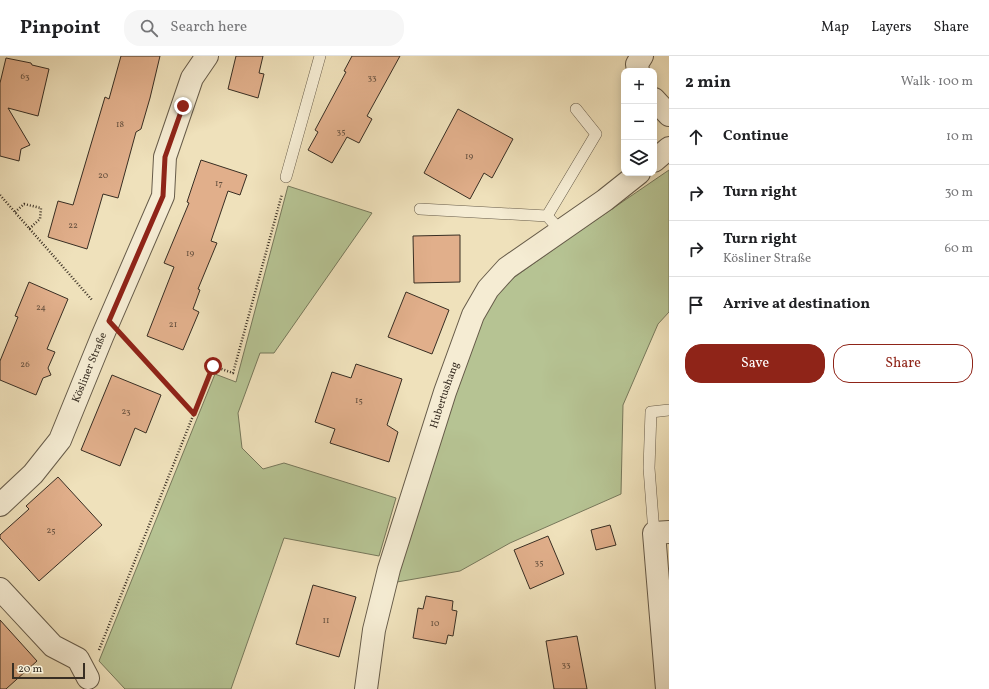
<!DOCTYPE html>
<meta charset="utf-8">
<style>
:root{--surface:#fff;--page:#f6f6f6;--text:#202124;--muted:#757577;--line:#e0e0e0;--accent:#8f2418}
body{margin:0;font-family:Vollkorn,serif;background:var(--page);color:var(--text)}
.controls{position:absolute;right:12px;top:12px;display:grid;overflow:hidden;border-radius:8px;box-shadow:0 2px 10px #0003}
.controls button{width:36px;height:36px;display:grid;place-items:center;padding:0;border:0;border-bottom:1px solid var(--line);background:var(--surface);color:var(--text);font:20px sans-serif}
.scale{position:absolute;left:12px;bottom:10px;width:73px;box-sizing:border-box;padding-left:4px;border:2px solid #382e23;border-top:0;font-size:11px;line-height:14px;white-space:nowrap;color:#382e23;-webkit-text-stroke:3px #f5ecd3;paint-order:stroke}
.stop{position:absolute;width:12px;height:12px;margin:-9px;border:3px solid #8f2418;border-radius:50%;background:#fff}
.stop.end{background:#8f2418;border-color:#fff;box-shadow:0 1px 4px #0008}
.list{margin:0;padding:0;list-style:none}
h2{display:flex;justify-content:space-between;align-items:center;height:52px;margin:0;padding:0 16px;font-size:17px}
h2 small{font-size:13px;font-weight:400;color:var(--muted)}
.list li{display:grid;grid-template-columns:26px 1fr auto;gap:12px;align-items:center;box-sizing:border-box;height:56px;padding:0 16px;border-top:1px solid var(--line)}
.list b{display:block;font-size:15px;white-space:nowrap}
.list p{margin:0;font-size:13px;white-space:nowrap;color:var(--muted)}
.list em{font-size:13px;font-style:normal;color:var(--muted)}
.actions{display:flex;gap:8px;padding:12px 16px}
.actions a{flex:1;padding:9px 0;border:1px solid var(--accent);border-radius:16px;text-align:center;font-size:14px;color:var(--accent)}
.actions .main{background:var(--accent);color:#fff}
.icon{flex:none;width:22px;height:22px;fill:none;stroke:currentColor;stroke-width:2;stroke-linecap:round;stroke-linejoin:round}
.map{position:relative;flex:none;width:669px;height:633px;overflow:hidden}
header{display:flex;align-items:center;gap:24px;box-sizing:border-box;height:56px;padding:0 20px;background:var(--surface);border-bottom:1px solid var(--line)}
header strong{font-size:19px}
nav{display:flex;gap:22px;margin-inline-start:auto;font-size:14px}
.search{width:280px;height:36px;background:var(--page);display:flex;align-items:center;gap:10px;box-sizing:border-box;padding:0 14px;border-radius:16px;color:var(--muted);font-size:15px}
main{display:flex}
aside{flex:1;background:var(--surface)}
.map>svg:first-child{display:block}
</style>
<header>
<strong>Pinpoint</strong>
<div class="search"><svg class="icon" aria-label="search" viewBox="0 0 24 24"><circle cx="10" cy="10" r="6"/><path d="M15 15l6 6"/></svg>Search here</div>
<nav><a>Map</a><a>Layers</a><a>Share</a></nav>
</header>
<main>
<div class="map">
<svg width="669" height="633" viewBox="0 0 669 633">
<rect width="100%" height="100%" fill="#efe1bb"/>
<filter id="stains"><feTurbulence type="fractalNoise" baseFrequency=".005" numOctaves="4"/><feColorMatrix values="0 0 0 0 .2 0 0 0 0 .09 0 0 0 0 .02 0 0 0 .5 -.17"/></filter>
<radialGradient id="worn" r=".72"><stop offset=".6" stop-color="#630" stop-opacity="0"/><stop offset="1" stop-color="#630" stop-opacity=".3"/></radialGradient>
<!-- green -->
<g fill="#b6c393" stroke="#77785b">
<polygon points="669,114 669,256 658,268 623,349 621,438 510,487 460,515 397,526 397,513 455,338 491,238 568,183"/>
<polygon points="288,130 372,157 274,297 260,297 238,357 242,392 263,413 284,407 396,442 379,500 284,482 231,633 125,633 99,605 215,318 236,326"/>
</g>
<!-- building -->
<g fill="#e1af8b" stroke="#382e23">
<polygon points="121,0 160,0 150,42 141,73 136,76 118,142 103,138 87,193 48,181 58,145 73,149 105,41 109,43"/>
<polygon points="236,0 263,0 259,17 264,18 258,42 228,33"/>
<polygon points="352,0 400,0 367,60 372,63 359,87 347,81 332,107 308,94 318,76 315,74 346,16 344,15"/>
<polygon points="6,2 31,7 32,9 49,13 38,60 8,52 30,89 21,93 19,105 0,100 0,27"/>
<polygon points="458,53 513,83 492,122 484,117 470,143 424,117"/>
<polygon points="201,104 247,119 240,139 228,135 211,185 217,187 198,233 200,234 193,253 199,256 183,294 147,280 174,211 164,207 189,147 187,146"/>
<polygon points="460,179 460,226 414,227 413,180"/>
<polygon points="29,226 68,243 47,293 55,296 48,312 51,319 43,322 36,339 0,324 0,305 18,261 15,260"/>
<polygon points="406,236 449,254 432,298 388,281"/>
<polygon points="356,308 402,323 387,369 398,376 389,406 330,387 335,373 315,366 332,316 351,322"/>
<polygon points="112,319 161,339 146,377 135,372 120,410 81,394"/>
<polygon points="58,421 102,469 39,525 0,482 0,479 29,453 26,450"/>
<polygon points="610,469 616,489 596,494 591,474"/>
<polygon points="548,480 564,518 530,533 514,494"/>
<polygon points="313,529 356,541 339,601 296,588"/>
<polygon points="426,540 453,545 452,554 457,555 453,580 448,579 446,588 413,582 418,552 423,553"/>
<polygon points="0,564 37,605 6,633 0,633"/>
<polygon points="577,580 587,633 554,633 546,585"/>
</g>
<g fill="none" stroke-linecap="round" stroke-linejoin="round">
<defs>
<g id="lane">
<polyline points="286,121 320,0"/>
<polyline points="420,153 547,160 561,175"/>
<polyline points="547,160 596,78 576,53"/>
<polyline points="654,477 649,412 651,356 669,354"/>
</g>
<g id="street">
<polyline points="638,15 637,8 642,0"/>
<polyline points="654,43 669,59"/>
<polyline points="654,105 669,92"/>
<path id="s1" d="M 0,449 L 33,418 L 60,384 L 102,281 L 163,140 L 165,101 L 192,22 L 207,0"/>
<polyline points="0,533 53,590 78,603 88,622"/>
<path id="s2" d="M 366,633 L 374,574 L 389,513 L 445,336 L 473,259 L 488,233 L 507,212 L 605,144 L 639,117"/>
<polyline points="667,633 654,477 669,476"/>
</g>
</defs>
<!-- lane casing -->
<use href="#lane" stroke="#665b49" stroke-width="12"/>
<!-- street casing -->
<use href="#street" stroke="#665b49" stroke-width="24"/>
<!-- path -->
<g stroke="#382e23" stroke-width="2.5" stroke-dasharray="1 2" stroke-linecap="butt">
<polyline points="0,139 92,244"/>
<polyline points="15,156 24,148 41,152 40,163 29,173"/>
<polyline points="126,283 194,358"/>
<polyline points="99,594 213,310 233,317 282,138"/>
</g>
<!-- lane -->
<use href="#lane" stroke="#f5ecd3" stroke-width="11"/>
<!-- street -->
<use href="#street" stroke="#f5ecd3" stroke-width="22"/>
</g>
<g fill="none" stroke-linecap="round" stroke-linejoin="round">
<!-- route -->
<polyline stroke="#8f2418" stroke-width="5" points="183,50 165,101 163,140 109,265 194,358 213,310"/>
</g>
<g text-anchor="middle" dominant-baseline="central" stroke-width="3" stroke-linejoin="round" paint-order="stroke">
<!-- number labels -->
<g font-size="9" fill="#624e3d">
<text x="25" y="20">63</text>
<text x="372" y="21">33</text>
<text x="120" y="68">18</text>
<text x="341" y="75">35</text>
<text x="469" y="100">19</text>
<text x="103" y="119">20</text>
<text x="219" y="127">17</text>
<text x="73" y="169">22</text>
<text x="190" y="197">19</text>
<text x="41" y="251">24</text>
<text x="173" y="268">21</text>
<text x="25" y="308">26</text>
<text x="359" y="344">15</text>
<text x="126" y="355">23</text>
<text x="51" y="474">25</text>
<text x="539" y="506">35</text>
<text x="326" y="564">11</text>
<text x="435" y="567">10</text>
<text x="566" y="608">33</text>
</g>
<!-- street labels -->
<g font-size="11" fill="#382e23" stroke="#f5ecd3">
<text stroke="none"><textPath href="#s1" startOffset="167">Kösliner Straße</textPath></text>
<text stroke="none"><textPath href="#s2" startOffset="305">Hubertushang</textPath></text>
</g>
</g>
<rect width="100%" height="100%" filter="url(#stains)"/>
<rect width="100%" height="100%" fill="url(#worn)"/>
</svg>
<div class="controls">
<button>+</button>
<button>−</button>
<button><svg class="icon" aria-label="layers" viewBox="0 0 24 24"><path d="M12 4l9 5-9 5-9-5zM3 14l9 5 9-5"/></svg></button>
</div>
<div class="scale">20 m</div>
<div class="stop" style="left:213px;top:310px"></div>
<div class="stop end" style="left:183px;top:50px"></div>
</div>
<aside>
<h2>2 min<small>Walk · 100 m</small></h2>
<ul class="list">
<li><svg class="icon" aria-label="ahead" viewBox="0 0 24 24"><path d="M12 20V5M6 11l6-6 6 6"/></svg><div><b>Continue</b></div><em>10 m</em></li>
<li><svg class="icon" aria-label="right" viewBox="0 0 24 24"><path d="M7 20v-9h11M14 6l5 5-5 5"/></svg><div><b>Turn right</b></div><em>30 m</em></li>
<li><svg class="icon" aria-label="right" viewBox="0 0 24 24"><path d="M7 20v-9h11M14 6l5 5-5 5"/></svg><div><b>Turn right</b><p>Kösliner Straße</p></div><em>60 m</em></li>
<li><svg class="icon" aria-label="arrive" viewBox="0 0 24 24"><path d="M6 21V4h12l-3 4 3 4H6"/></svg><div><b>Arrive at destination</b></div></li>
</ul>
<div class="actions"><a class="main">Save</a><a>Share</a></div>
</aside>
</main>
